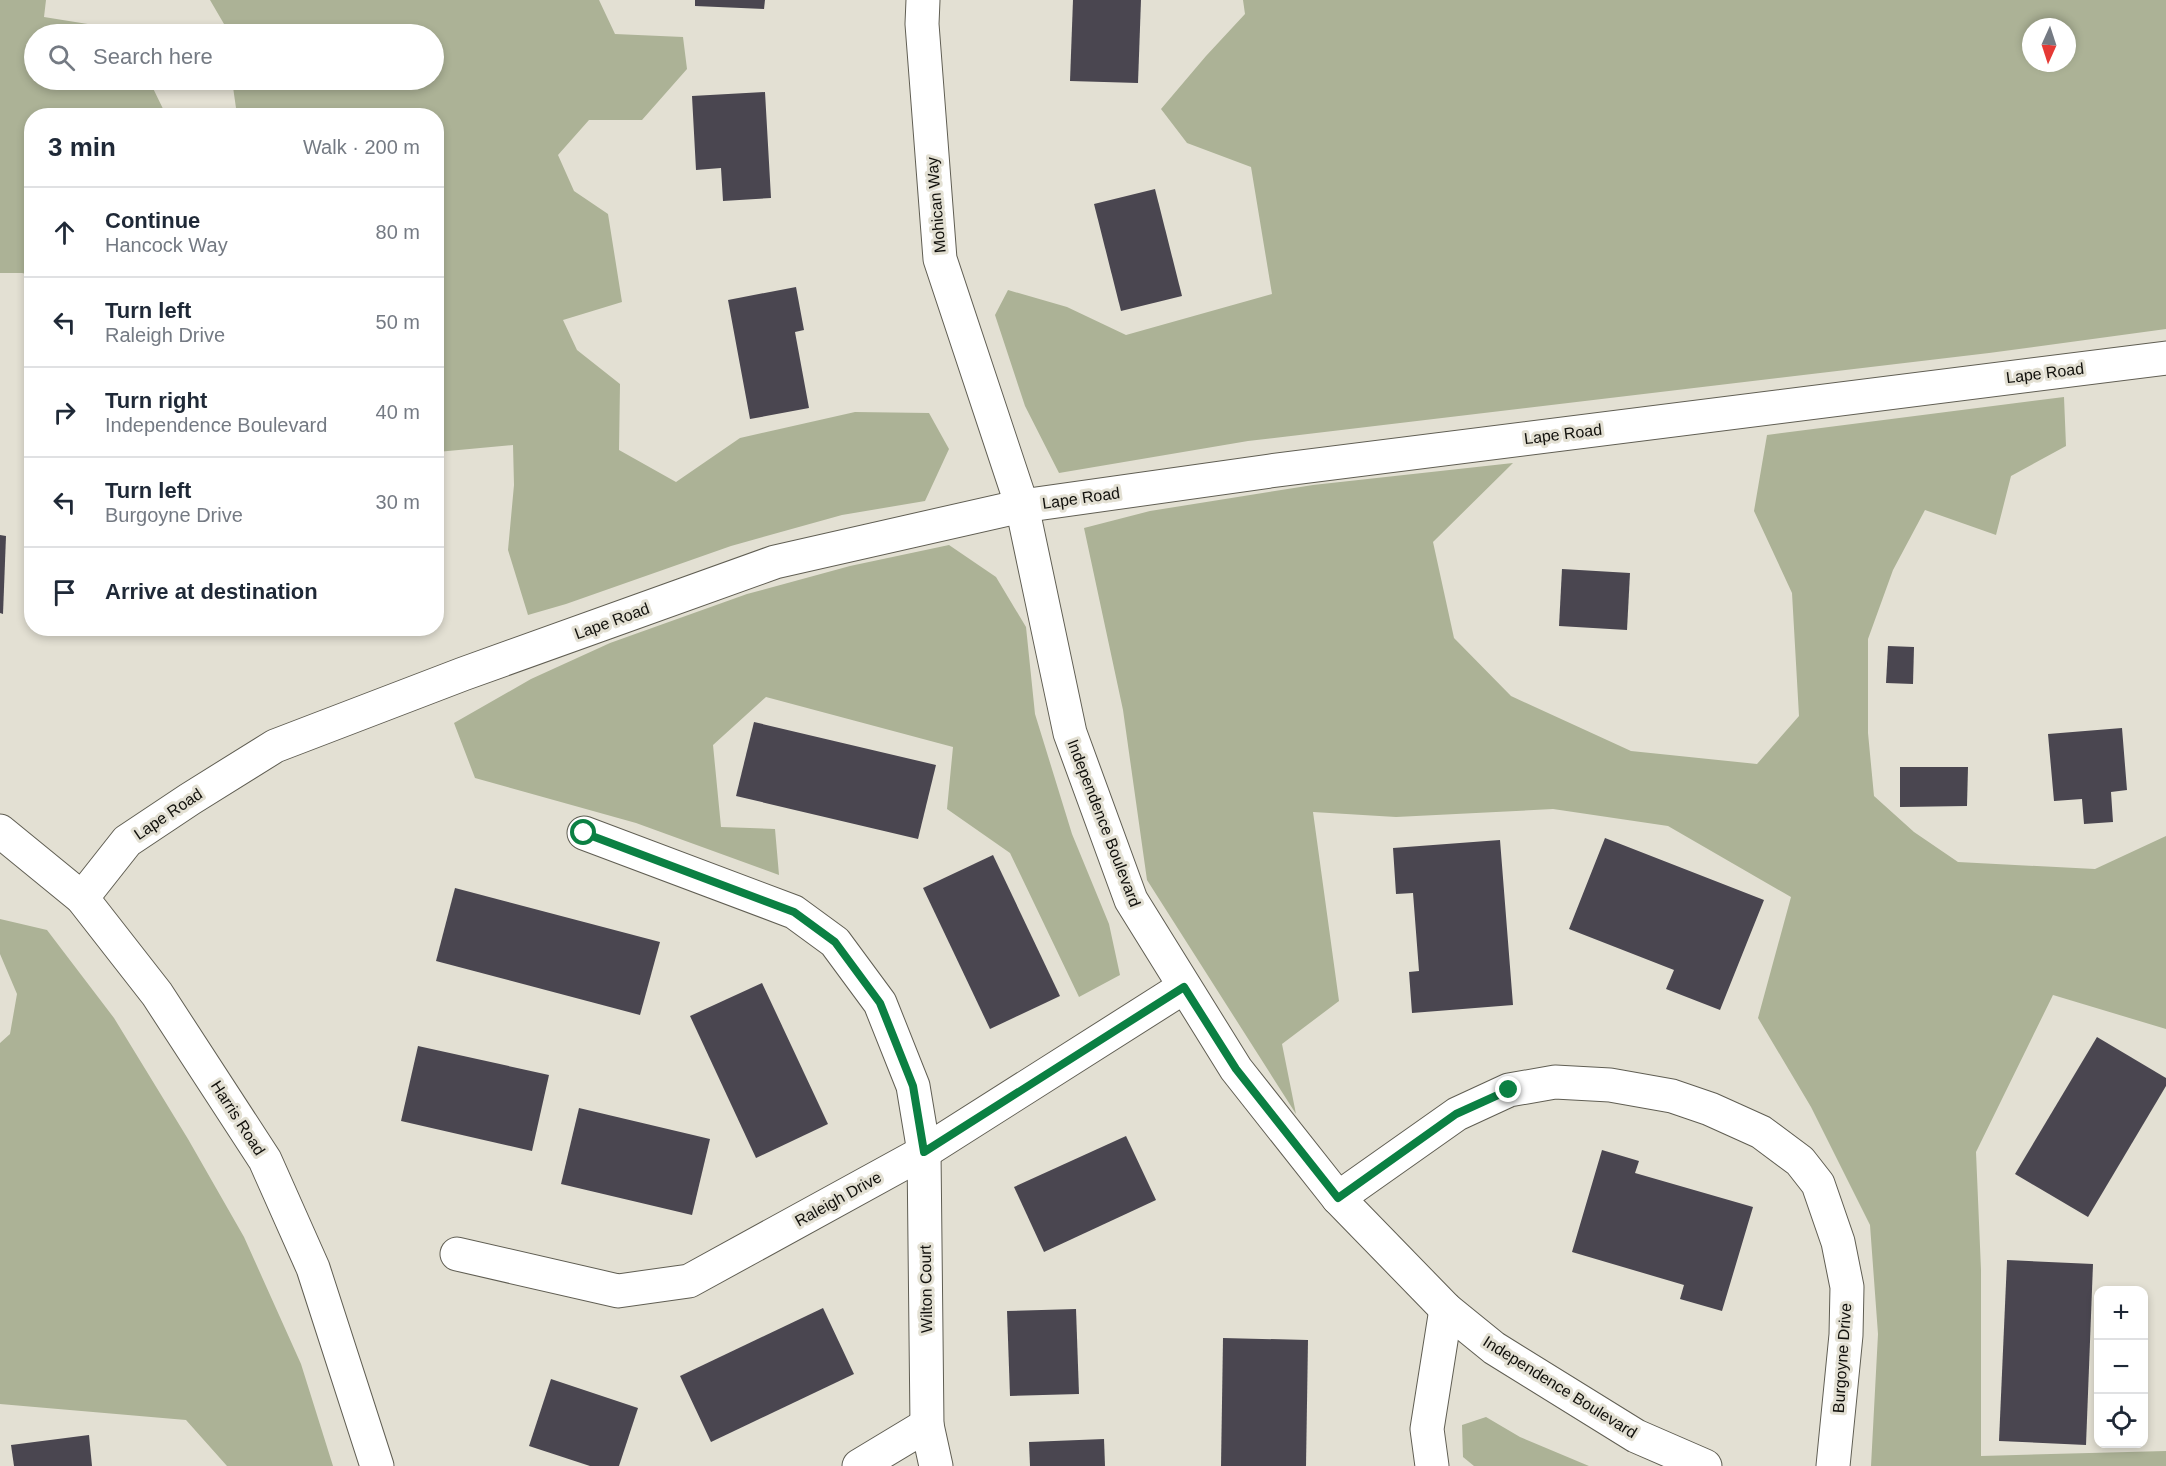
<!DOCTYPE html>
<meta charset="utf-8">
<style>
:root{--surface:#fff;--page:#f2f2f3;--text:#1f2937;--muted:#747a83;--line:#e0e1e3}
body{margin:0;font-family:Arial,sans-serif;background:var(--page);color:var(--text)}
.controls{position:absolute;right:18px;bottom:18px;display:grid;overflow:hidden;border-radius:12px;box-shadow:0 3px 9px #0003}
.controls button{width:54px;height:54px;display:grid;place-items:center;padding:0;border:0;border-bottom:2px solid var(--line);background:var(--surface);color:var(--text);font:30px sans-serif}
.compass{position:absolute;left:2022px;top:18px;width:54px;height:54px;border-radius:50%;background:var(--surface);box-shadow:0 3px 9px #0003;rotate:183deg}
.stop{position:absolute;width:18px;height:18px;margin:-14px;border:4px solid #0b8043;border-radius:50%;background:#fff}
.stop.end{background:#0b8043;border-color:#fff;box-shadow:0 2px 6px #0008}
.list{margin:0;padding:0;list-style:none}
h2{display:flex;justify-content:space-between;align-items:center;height:78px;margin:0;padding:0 24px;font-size:26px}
h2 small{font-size:20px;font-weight:400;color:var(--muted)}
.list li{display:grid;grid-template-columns:39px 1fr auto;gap:18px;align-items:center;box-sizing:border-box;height:90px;padding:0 24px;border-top:2px solid var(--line)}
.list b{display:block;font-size:22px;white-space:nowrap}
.list p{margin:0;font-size:20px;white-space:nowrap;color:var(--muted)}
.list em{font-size:20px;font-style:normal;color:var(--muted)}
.icon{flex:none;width:33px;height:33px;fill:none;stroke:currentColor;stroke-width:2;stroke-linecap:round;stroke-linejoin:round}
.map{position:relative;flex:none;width:2166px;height:1466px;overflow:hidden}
.search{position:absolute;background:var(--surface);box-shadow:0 3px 9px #0003;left:24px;top:24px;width:420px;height:66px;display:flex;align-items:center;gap:15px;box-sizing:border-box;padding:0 21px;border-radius:33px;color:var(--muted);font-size:22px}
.panel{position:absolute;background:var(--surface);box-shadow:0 3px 9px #0003;left:24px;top:108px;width:420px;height:528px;border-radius:24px}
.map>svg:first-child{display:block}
</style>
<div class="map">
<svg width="2166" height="1466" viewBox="0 0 2166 1466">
<rect width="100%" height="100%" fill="#e3e0d3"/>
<!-- green -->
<g fill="#acb296" fill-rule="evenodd">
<polygon points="0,0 46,0 44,17 125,30 128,34 34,34 34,80 149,80 166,115 32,116 31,275 22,273 0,273"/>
<polygon points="210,0 599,0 615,34 683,37 687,69 642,120 589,120 558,155 574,191 608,214 622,302 563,320 577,350 620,384 619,450 676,482 740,438 855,412 929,413 949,449 925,501 842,515 731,546 566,604 528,615 508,550 514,485 513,445 437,452 436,116 237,115 232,80 434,80 434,34 225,34 224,24"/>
<path d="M 1243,0 L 2166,0 L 2166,329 L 1989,353 L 1248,441 L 1059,473 L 1025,406 L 995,315 L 1008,290 L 1067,307 L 1126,335 L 1272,294 L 1251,167 L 1187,143 L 1161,109 L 1206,56 L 1245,14 ZM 2031,27 L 2067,27 L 2067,63 L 2031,63 Z"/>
<polygon points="2064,397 2066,446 2011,476 1996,535 1925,510 1893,570 1868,639 1868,733 1874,796 1914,832 1958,862 2095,869 2166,836 2166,1029 2053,995 1976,1152 1981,1270 1981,1456 2166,1451 2166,1466 1871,1466 1878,1334 1870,1225 1811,1107 1758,1018 1791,897 1668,826 1553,809 1396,817 1313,812 1339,1001 1282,1044 1296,1114 1147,880 1123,710 1084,528 1150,511 1313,485 1513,463 1433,542 1454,638 1511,696 1631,751 1757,764 1799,716 1792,593 1754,511 1767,435"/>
<polygon points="949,545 996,577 1026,627 1035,714 1072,834 1109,924 1120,975 1079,997 1010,853 947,809 953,747 766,697 713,745 721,827 775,829 779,875 636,823 475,778 454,723 531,679 610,643 747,594 850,566"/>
<polygon points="0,919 47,930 114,1018 188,1139 244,1237 301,1364 333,1466 227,1466 186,1420 0,1404 0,1043 10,1034 17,994 0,954"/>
<polygon points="1486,1417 1520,1437 1589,1466 1474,1466 1463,1457 1462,1425"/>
</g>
<!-- building -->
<g fill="#4a4650">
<polygon points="695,0 765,0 764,9 695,6"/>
<polygon points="1073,0 1141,0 1138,83 1070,81"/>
<polygon points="765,92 771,198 723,201 721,168 696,170 692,96"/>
<polygon points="1155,189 1182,296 1121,311 1094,204"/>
<polygon points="796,287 804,330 795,332 809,408 750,419 728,300"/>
<polygon points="0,535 6,536 3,614 0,613"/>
<polygon points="1562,569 1630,573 1627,630 1559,626"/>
<polygon points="1888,646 1914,647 1913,684 1886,683"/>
<polygon points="754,722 936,765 918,839 736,796"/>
<polygon points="2122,728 2127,790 2111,792 2113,822 2084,824 2082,799 2054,801 2048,734"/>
<polygon points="1900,767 1968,767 1967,806 1900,807"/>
<polygon points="1605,838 1764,900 1720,1010 1666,989 1674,970 1569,929"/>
<polygon points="1500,840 1513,1005 1412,1013 1409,972 1419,971 1413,893 1396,894 1393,848"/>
<polygon points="993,855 1060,996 990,1029 923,888"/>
<polygon points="455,888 660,942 640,1015 436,961"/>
<polygon points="762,983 828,1124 756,1158 690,1016"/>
<polygon points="2097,1037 2166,1078 2166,1086 2088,1217 2015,1174"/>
<polygon points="418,1046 549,1075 532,1151 401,1121"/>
<polygon points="579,1108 710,1139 692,1215 561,1184"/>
<polygon points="1126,1136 1156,1200 1044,1252 1014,1187"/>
<polygon points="1602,1150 1639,1161 1635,1173 1753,1207 1722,1311 1680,1299 1684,1285 1572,1252"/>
<polygon points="2007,1260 2093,1264 2086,1445 1999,1441"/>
<polygon points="823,1308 854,1374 711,1442 680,1376"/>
<polygon points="1076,1309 1079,1394 1010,1396 1007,1311"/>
<polygon points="1223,1338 1308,1340 1306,1466 1221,1466"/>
<polygon points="551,1379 638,1408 619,1466 590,1466 529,1446"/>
<polygon points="89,1435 92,1466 14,1466 11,1445"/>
<polygon points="1104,1439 1105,1466 1030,1466 1029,1442"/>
</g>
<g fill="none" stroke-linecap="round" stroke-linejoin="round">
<defs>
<g id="street">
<polyline points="923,0 922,24 940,259 1022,506 1070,733 1131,900 1236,1069 1338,1198 1446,1309 1494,1348 1636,1436 1705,1466"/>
<polyline points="584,833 794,912 835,942 880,1003 913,1086 924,1152 927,1425"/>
<polyline points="82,898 127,841 190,799 275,746 463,674 775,562 1022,506 1270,471 2166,358"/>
<polyline points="1338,1198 1457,1114 1509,1090 1555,1082 1610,1085 1672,1096 1710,1109 1761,1132 1800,1161 1818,1184 1838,1242 1847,1287 1846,1335 1833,1466"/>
<polyline points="457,1254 618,1291 689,1281 924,1152 1184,987"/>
<polyline points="859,1466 927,1425 936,1466"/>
<polyline points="1432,1466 1427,1429 1446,1309"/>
</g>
<polyline id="secondary" points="0,831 82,898 157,994 265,1160 313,1268 377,1466"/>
</defs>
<!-- street casing -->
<use href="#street" stroke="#605e53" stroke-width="35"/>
<!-- secondary casing -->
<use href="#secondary" stroke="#605e53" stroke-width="35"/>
<!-- street -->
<use href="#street" stroke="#fff" stroke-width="33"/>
<!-- secondary -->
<use href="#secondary" stroke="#fff" stroke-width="33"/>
</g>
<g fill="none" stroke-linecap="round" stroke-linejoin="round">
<!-- route -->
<polyline stroke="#0b8043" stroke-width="8" points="584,833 794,912 835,942 880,1003 913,1086 924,1152 1184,987 1236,1069 1338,1198 1456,1114 1509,1090"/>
</g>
<g text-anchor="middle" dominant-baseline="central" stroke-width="6" stroke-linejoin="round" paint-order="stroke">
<!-- street labels -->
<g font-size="16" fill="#11100c" stroke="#e3e0d3">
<text transform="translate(936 205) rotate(-95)">Mohican Way</text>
<text transform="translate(2045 373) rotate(-7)">Lape Road</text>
<text transform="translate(1563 434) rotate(-7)">Lape Road</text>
<text transform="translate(1081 498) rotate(-8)">Lape Road</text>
<text transform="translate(612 621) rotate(-20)">Lape Road</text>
<text transform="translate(168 814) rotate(-34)">Lape Road</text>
<text transform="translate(1104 823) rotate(69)">Independence Boulevard</text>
<text transform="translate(238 1118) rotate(57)">Harris Road</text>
<text transform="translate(838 1199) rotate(-29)">Raleigh Drive</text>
<text transform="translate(926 1289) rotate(-91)">Wilton Court</text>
<text transform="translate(1842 1358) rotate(-86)">Burgoyne Drive</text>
<text transform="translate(1560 1387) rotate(32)">Independence Boulevard</text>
</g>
</g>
</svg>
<div class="controls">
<button>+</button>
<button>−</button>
<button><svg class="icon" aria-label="locate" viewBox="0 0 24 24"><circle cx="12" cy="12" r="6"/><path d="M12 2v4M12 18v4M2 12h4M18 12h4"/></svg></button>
</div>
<svg class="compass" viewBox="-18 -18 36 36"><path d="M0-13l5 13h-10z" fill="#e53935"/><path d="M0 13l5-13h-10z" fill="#747a83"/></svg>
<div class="stop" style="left:584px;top:833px"></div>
<div class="stop end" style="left:1509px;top:1090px"></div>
<div class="search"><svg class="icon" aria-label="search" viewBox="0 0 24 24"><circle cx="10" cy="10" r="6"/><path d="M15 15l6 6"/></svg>Search here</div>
<section class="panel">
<h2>3 min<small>Walk · 200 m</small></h2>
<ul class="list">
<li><svg class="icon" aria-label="ahead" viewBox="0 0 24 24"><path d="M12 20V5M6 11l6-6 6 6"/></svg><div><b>Continue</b><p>Hancock Way</p></div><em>80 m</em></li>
<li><svg class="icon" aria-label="left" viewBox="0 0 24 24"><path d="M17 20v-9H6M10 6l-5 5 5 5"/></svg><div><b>Turn left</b><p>Raleigh Drive</p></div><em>50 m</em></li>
<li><svg class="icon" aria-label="right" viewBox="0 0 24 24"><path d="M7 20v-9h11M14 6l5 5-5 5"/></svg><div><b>Turn right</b><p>Independence Boulevard</p></div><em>40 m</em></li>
<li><svg class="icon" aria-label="left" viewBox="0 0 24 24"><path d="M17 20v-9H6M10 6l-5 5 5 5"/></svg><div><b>Turn left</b><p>Burgoyne Drive</p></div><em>30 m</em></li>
<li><svg class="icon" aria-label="arrive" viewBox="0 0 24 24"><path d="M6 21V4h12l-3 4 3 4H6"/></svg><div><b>Arrive at destination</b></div></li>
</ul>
</section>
</div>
